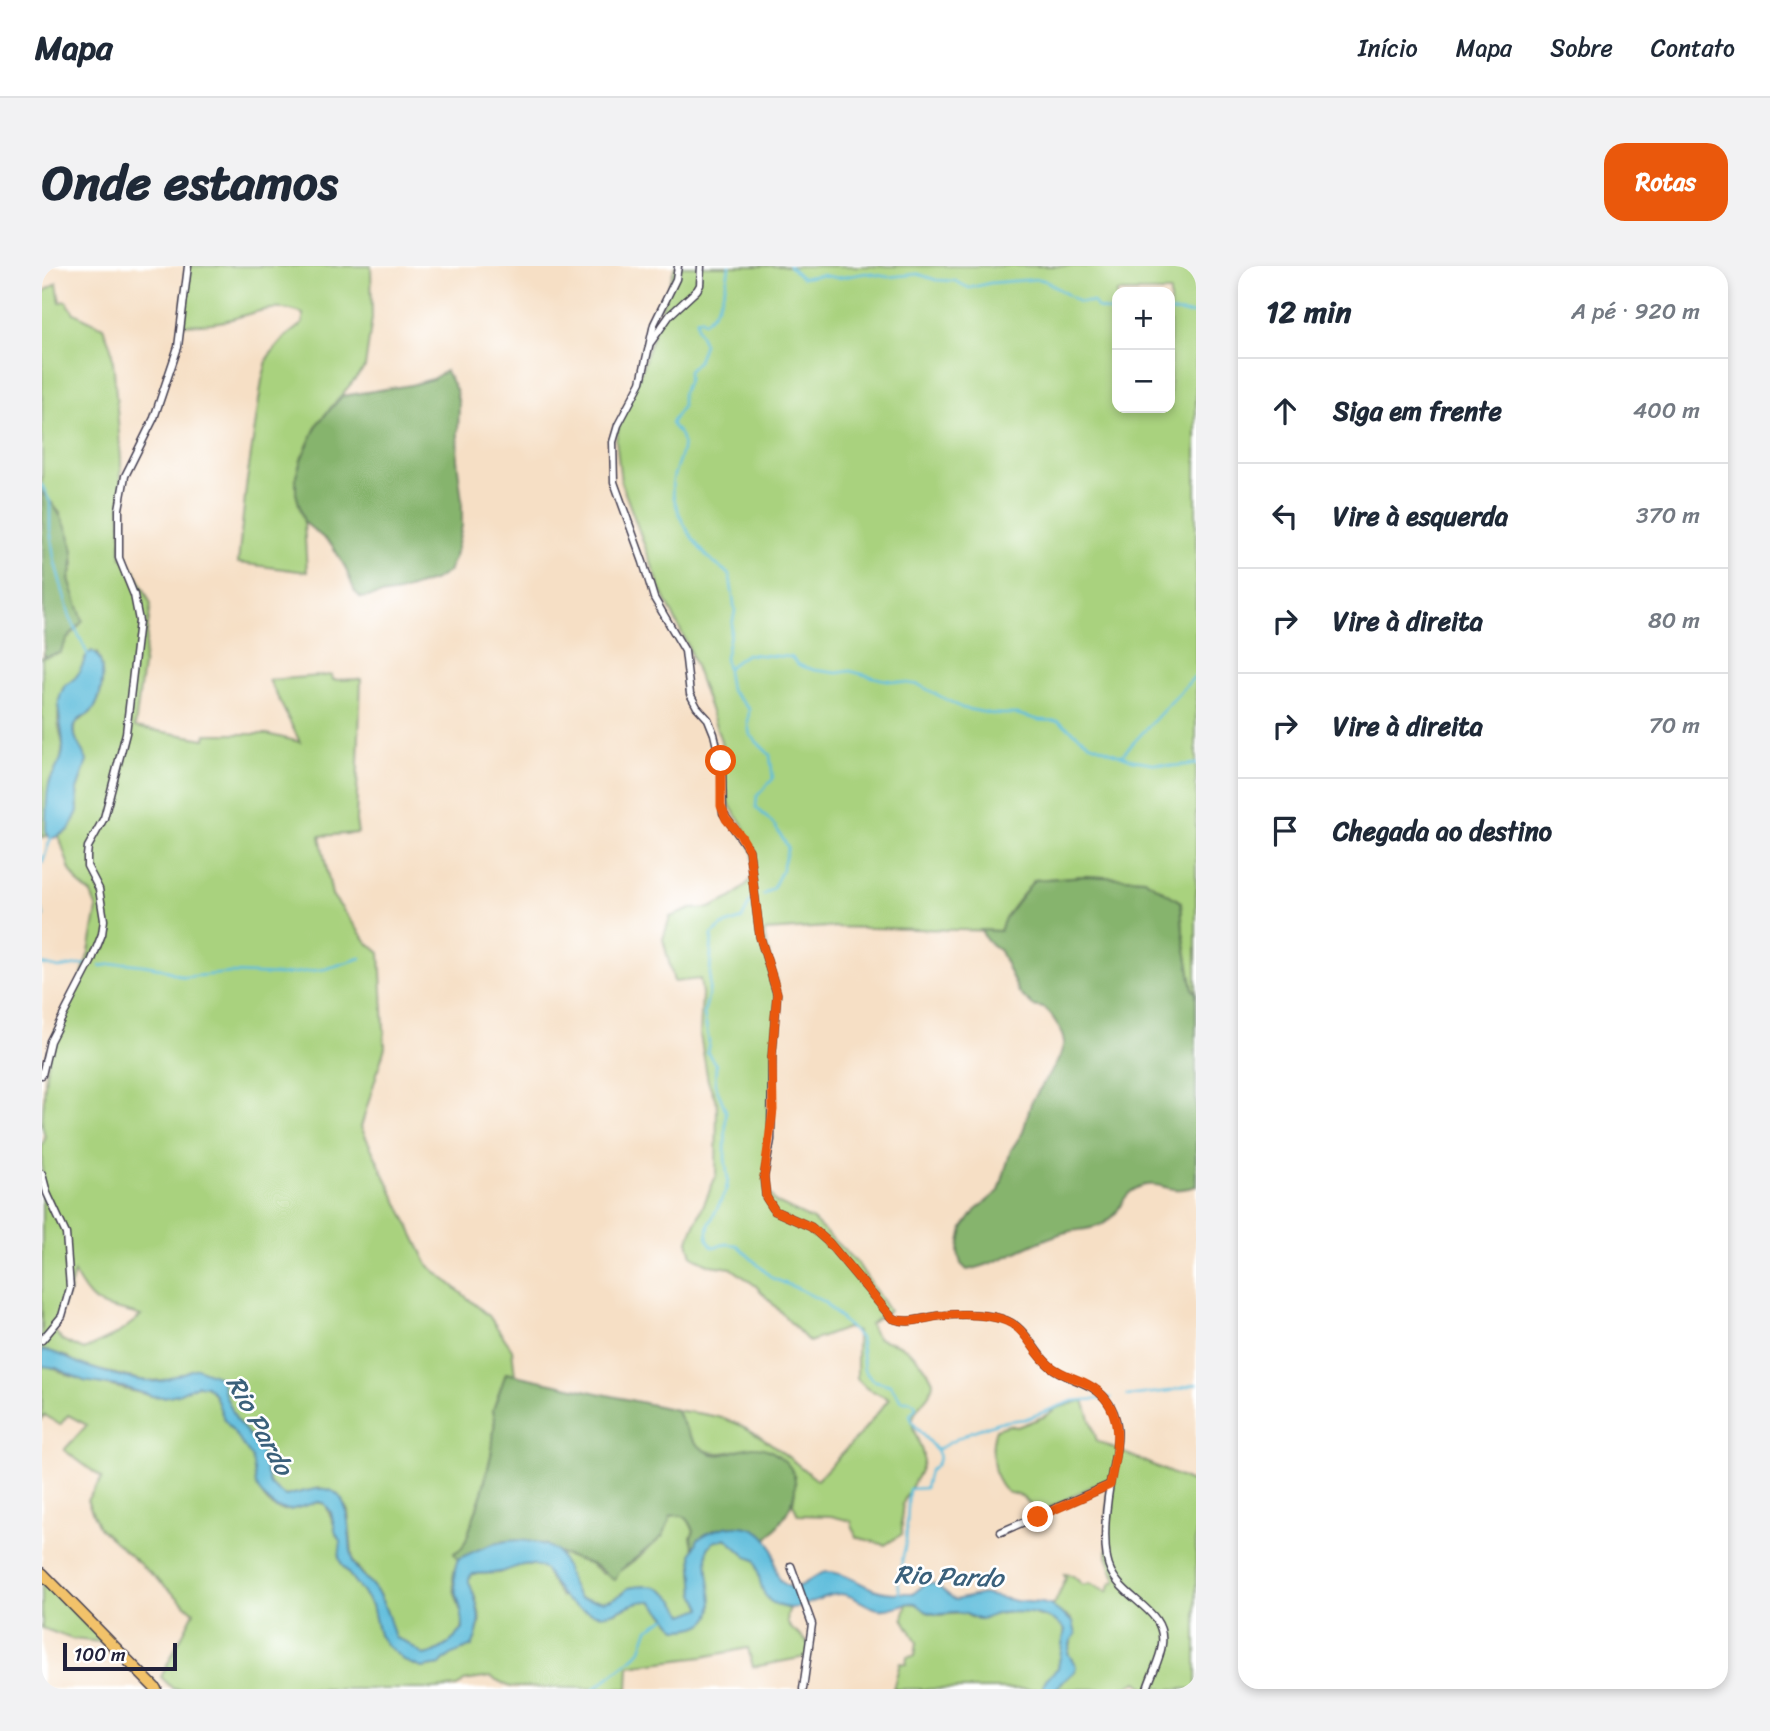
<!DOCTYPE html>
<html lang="pt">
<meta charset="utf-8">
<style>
:root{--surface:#fff;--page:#f2f2f3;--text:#1f2937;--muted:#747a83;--line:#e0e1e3;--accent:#ea580c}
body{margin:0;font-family:Sriracha,sans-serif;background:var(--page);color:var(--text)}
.controls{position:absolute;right:21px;top:21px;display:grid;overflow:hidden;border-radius:14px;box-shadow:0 4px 10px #0003}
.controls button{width:63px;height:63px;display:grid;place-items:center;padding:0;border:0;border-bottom:2px solid var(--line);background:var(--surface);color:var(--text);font:35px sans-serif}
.scale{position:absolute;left:21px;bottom:18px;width:114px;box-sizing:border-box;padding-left:7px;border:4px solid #22223b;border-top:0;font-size:19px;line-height:24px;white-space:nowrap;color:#22223b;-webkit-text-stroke:5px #fff;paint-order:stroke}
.stop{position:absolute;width:21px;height:21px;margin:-16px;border:5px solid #ea580c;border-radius:50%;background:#fff}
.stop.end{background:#ea580c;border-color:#fff;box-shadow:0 2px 7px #0008}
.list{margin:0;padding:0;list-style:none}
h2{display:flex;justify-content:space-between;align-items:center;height:91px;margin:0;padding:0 28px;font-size:30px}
h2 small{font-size:23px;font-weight:400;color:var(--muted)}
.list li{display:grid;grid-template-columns:46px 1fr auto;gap:21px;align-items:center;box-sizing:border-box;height:105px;padding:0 28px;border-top:2px solid var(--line)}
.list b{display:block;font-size:26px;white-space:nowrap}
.list em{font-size:23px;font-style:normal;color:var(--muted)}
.icon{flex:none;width:38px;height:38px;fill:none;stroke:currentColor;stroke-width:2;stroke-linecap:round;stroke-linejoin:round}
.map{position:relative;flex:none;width:1154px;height:1423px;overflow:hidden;border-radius:21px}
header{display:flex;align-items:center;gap:42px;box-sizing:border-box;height:98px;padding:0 35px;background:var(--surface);border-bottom:2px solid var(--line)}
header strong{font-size:33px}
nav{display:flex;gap:38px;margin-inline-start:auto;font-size:24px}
.intro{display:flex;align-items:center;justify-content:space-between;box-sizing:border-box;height:168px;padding:0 42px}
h1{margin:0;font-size:49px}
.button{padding:18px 32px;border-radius:21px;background:var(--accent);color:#fff;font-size:24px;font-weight:700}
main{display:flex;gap:42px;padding:0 42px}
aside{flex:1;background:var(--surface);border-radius:21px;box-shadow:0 4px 10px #0003}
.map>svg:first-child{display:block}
</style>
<header>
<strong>Mapa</strong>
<nav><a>Início</a><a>Mapa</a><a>Sobre</a><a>Contato</a></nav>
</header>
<div class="intro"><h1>Onde estamos</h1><a class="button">Rotas</a></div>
<main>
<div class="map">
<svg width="1154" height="1423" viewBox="0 0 1154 1423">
<rect width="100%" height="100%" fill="#fff"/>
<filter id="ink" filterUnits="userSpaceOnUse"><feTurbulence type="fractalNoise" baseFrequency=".0143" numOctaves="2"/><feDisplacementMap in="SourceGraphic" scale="14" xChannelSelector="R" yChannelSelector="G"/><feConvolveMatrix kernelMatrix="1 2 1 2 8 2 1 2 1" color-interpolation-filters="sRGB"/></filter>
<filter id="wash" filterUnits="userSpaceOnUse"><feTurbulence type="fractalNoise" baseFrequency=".00686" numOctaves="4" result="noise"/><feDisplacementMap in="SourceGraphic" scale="28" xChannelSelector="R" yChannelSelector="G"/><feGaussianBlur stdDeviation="1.57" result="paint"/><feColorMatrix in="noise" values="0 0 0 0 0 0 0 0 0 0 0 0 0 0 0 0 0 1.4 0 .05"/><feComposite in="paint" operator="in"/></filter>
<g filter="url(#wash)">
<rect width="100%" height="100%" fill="#f6dfc5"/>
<!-- green -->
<g fill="#a9d27e" stroke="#667a5c" stroke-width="2" fill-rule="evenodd">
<path d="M 148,0 L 329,0 L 330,52 L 323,101 L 276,157 L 260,191 L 254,210 L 254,227 L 262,256 L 265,306 L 196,297 L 204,221 L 220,114 L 226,91 L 243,71 L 261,57 L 261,48 C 233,36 212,47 186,54 C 172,58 156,58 142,59 L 141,33 Z"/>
<path d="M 633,0 L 1154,0 L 1154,727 L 1151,724 L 1141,666 L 1139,636 L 1102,613 L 1042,610 L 992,614 L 963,652 L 958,665 L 787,661 L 723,665 L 723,672 L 738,730 L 731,777 L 732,815 L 723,918 L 733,936 L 771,954 L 816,998 L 847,1045 L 828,1058 C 835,1078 841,1072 857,1079 C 872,1087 884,1100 891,1115 C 891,1132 874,1137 871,1153 C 868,1166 883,1181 881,1195 C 879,1208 867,1223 862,1235 C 858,1245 860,1258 860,1268 L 843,1279 L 814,1271 L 809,1255 L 789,1250 L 756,1249 L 751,1238 L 753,1224 L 699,1183 C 659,1196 650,1177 634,1144 C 650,1147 668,1148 683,1153 C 718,1164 746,1192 775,1214 L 820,1166 L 847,1133 L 824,1122 L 815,1113 L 815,1066 L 805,1062 L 767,1076 L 714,1020 L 689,1002 L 668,999 L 650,990 L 646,975 L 674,910 L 675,837 L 666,815 L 658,769 L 660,728 L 658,713 L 632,716 L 621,673 L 628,651 L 649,643 L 668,642 L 691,631 L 707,616 L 711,607 L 711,587 L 701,559 L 690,543 L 685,532 L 679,475 L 646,380 L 619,324 L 579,216 L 574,174 L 580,147 L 600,103 ZM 1075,26 L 1128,26 L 1128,142 L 1075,142 Z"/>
<path d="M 15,17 L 18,36 L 24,35 L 32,47 L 61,61 L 69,81 L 72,104 L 79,193 L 79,290 L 93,304 L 109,338 L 93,461 L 163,473 L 164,468 L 225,468 L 258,476 L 227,414 L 290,409 L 291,414 L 319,413 L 314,555 L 316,567 L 278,570 L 290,629 L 325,676 L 338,687 L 343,781 L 319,861 L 386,999 L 447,1050 L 470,1083 L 473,1109 L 464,1108 L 451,1144 L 453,1152 L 450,1185 L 440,1227 L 424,1274 L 420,1282 L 412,1287 L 416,1293 C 414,1300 411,1306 411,1314 C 411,1341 437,1358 406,1378 C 398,1383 391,1388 381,1389 L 364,1376 L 353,1372 L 337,1328 L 311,1296 L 306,1245 L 301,1236 L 293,1227 L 278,1222 L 243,1230 L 228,1219 L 218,1182 L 195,1155 L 184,1131 L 178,1111 L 104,1115 L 56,1104 L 34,1097 L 26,1091 L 0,1084 L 0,880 L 3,872 L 0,858 L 4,805 L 12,769 L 40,709 L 47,686 L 55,643 L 49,628 L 37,618 L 28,604 L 17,570 L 27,564 L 36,545 L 35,524 L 45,495 C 41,484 32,476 33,464 C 33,452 44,453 50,445 C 62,431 63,402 55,387 L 42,394 L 42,401 L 30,416 L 23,419 L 17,435 L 16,456 L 21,479 L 18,500 L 8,513 L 7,521 L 4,565 L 6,569 L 0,572 L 0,391 L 18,387 L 25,373 L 35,363 L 27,313 L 32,299 L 31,285 L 18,247 L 0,226 L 0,27 ZM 32,1007 C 54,1048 60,1037 99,1050 L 74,1069 L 42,1084 L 20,1074 L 10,1062 L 27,1026 Z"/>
<path d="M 5,1099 L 28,1110 L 110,1130 C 120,1131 128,1130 137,1127 C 145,1125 153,1116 162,1119 C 169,1121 172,1129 175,1135 C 183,1156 197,1171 209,1190 C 219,1207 210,1228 233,1242 C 250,1251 271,1230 284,1239 L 299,1275 L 300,1299 L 330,1339 L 337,1369 L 362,1395 L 380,1402 L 398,1399 C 404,1391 412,1384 422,1384 C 446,1361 438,1344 427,1316 L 427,1312 L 430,1308 L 457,1307 L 476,1299 L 495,1299 L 502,1303 L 519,1331 L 572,1347 L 598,1334 L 610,1335 L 635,1363 L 670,1343 L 664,1291 L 666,1282 L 671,1276 L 684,1272 L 705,1291 L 713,1294 C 721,1316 719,1339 748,1342 C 738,1365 758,1364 767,1379 C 768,1379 769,1389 769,1390 L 711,1401 L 706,1382 L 661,1391 L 587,1400 L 586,1423 L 468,1421 L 449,1411 L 422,1415 L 415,1421 L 394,1423 L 131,1423 L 119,1411 L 152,1346 L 57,1262 L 45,1234 L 60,1212 L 22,1184 L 45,1159 L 26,1149 L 18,1159 L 3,1149 L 0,1153 L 0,1100 Z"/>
<path d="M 1042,1134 L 1055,1175 L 1154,1218 L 1154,1423 L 1105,1423 L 1095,1416 L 1079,1423 L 1013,1423 L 1033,1405 L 1026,1387 L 1031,1370 L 1030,1353 L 1011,1343 L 1008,1339 L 1012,1339 L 1024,1312 L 1022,1308 L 1030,1309 L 1041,1319 L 1048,1317 L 1065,1326 L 1069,1317 L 1074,1315 L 1065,1290 L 1066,1218 L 1052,1219 L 989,1251 L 989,1239 C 985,1236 981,1231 976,1229 C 972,1227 968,1228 965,1226 C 949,1214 948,1179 954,1163 L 967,1159 L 975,1161 L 1001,1151 L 1015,1142 Z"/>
<path d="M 637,1248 L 645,1251 L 652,1265 L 649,1271 L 652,1283 L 650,1289 L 653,1328 L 659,1337 L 659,1344 L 642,1349 C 630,1333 624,1317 603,1321 C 597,1322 592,1320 586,1322 C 571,1338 557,1336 538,1332 L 534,1328 L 516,1287 L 547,1297 L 561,1308 L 579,1304 L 602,1287 L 621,1270 L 629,1250 Z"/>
<polygon points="0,1307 67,1377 30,1373 0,1362"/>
<polygon points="865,1337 876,1338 885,1346 897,1349 922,1347 930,1352 975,1345 985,1346 1016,1355 1023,1363 1017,1398 1016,1403 1004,1413 1000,1423 851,1423 858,1397 864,1398 865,1391 873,1390 875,1376 861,1352"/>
</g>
<!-- forest -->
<g fill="#86b46d" stroke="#546b54" stroke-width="2">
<polygon points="404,105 414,124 417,140 415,193 420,235 420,260 413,290 406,306 393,314 357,326 319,332 313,326 303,301 290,279 262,256 254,227 254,210 260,191 276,157 300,130 369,119 390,113"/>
<path d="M 0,226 C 22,248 39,283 27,313 L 41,355 L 25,373 L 18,387 L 2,391 Z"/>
<path d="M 1042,610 L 1102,613 L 1139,636 L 1141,666 L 1151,724 L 1154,727 L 1154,920 C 1128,930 1118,913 1097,921 C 1076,930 1081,948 1061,958 C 1047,965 1030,963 1015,969 C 984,979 957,998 925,1004 L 919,998 L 916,986 L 921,962 L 934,944 L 957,925 L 969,884 L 981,866 L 989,837 L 1018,791 L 1022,776 L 1019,764 L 1009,749 L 1002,742 L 991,740 L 977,727 L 958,685 L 945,675 L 939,664 L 958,665 L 963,652 L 992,614 Z"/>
<path d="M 464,1107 L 634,1144 C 642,1160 650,1178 666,1186 C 681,1194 698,1180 713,1181 C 722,1181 731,1185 738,1191 C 770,1215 745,1251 725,1273 C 702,1255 680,1257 656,1273 L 652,1283 L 649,1271 L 652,1265 C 647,1253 643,1247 629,1250 L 621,1270 L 579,1304 L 572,1314 L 554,1300 L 516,1287 L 503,1278 L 460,1275 L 416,1293 L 412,1287 L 420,1282 L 424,1274 L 440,1227 L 450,1185 L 453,1152 L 451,1144 Z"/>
</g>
<!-- water -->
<g fill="#5ebddc" stroke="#40708c" stroke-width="2">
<path d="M 50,385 C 66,394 61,432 50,445 C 45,451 36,451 33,459 C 29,472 41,483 45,495 L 35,524 L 36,545 L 27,564 L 12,572 L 7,571 L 4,565 C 4,553 4,524 8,515 C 13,502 22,494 21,479 C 21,456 10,441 23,419 C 38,412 39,401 45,389 Z"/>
<path d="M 0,1084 C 15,1085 23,1092 36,1097 C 52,1104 102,1118 118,1115 C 130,1112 143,1106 155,1102 L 178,1111 L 184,1131 L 195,1155 L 218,1182 L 228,1219 L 243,1230 C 254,1228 265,1224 275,1223 C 315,1218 304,1275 311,1297 C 314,1305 330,1317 335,1326 C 344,1339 348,1356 353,1372 L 364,1376 L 381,1389 C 397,1387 411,1375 421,1363 C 422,1335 405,1322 416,1293 C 441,1281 463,1270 491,1276 C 499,1278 510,1280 516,1287 C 526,1300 526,1319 538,1332 C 557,1336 571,1338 586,1322 C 614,1316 628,1322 642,1349 L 660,1342 L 653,1328 L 650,1288 L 656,1273 C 678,1258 717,1250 730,1282 C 735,1295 730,1312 746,1320 C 760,1326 771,1307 784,1306 C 801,1306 815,1316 829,1322 C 842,1328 858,1327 872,1327 L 884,1317 L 893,1318 L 913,1334 L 941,1328 L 974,1335 L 999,1337 L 1008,1339 L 1031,1356 L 1034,1368 L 1029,1375 L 1026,1387 L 1034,1400 L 1033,1405 L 1013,1423 L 1000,1423 L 1004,1413 L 1016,1402 L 1023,1363 C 1007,1346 980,1345 958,1347 C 951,1348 945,1353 938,1353 C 932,1353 928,1349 923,1348 C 910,1344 899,1352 886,1346 C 880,1344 878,1339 873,1337 C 865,1335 849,1345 837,1343 C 823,1341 812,1328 798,1328 C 773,1328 759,1352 731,1337 C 717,1329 718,1308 713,1294 L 705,1291 L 684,1272 L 671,1276 L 666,1282 C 659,1319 694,1363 635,1363 L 610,1335 C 593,1334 584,1342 569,1347 C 561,1350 555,1349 548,1346 C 517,1336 519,1326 502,1303 C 485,1293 475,1302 458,1306 C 450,1308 439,1307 430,1308 L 427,1312 L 427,1316 C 436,1339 442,1357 430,1380 C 417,1386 407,1387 398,1399 L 380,1402 L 362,1395 L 343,1377 L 337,1369 L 330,1339 L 300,1299 L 297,1292 L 299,1275 L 294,1268 L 289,1246 L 282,1237 L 276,1236 L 248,1244 L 234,1242 L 220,1229 L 214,1219 L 210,1192 L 182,1153 L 172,1127 L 164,1120 L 155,1119 L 136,1128 L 122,1131 L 110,1130 L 81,1121 L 42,1115 L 14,1102 L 0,1100 Z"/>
</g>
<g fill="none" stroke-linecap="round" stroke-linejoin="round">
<!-- stream -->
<g stroke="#5ebddc" stroke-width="2.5">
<path d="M 687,0 C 685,18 678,45 662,56 L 659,52 L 655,53 L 655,62 L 662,78 L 656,95 L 646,105 L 646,114 L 640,128 L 640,141 L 629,157 C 631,163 636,164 639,170 C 646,186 626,208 631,228 C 637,254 652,279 672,297 C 678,302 684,304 688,311 L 693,345 L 683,392 L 688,424 L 707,443 L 706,458 L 708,469 L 728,489 L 731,513 L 715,530 L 714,541 L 733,560 L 746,581 L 739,606 L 731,622 L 721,629"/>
<polyline points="747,0 760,12 779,9 796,12 824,7 846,11 876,8 894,14 913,15 927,22 948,17 996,13 1004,15 1037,36 1051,36 1055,42 1075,47"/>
<polyline points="1128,46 1154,48"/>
<polyline points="0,219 8,236 8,262 12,293 28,351 46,389"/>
<polyline points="685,402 704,388 749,391 757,399 772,404 795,407 808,405 839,413 877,419 920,442 951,448 975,448 997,454 1017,455 1047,477 1091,494 1130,500 1154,498"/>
<polyline points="1080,489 1154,409"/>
<polyline points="0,597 10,569"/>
<path d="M 710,632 L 700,653 L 680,660 L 670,669 L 667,726 L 662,748 L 667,776 L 665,786 L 674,799 L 673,818 L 684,845 L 683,892 L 686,914 L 684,924 L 667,959 L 665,973 L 670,981 L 685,978 L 695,979 L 730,1012 L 757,1023 L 782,1036 L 818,1072 L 822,1104 L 830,1114 L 848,1119 L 860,1135 L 868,1135 L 873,1138 L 874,1142 L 868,1149 C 874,1173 915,1187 887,1205 L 883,1222 L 867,1223 L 864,1276 L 856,1314 L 858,1330"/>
<polyline points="0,643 2,651 0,653"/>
<polyline points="0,698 17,702 44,698"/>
<polyline points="58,700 83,697 101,699 118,702 142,711 189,707 239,709 283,703 319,692"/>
<polyline points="1085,1130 1128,1125 1154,1118"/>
<polyline points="894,1184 928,1166 957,1156 983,1153 1031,1135 1069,1132"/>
<polyline points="552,1423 594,1390 599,1383 606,1363 624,1352"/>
</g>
</g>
</g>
<g filter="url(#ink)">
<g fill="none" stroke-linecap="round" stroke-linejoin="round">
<defs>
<g id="minor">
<path d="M 636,0 L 634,13 L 612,58 L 599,116 L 576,159 L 571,176 L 572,216 L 601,296 L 612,332 L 643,385 L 648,428 L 655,441 L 666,453 L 672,468 L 680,502 L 681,547 L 707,584 L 718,671 L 735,728 L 730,791 L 729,874 L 722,911 L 724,931 L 733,945 L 769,961 L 786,976 L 850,1052 C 865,1059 880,1052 896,1050 C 917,1048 940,1047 960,1053 C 985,1060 990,1085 1008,1100 C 1025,1114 1048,1115 1063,1132 C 1085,1158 1072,1188 1068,1218 C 1064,1242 1061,1269 1065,1293 C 1072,1333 1125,1340 1120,1378 C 1119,1392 1109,1409 1105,1423"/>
<polyline points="609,76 628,49 655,24 658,19 659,0"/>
<polyline points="0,809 8,775 49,696 60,668 62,654 57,623 45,600 45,590 46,581 62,552 84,467 97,355 92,329 77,292 77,243 83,210 112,152 136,81 146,0"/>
<polyline points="0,908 5,927 24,968 28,1022 20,1050 0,1074"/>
<polyline points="959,1266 1067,1219"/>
<polyline points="749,1300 770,1358 761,1423"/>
</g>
<polyline id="primary" points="0,1307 114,1423"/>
</defs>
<!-- minor casing -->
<use href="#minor" stroke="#423e50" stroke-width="9"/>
<!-- primary casing -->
<use href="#primary" stroke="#423e50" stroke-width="13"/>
<!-- minor -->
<use href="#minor" stroke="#fff" stroke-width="6"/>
<!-- primary -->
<use href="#primary" stroke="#f2c26a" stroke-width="10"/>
</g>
</g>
<g fill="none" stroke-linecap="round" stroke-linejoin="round" filter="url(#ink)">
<!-- route -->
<path stroke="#ea580c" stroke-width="9" d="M 679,495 L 679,540 L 684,553 L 699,570 L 707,584 L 718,671 L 735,727 L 730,791 L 731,844 L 722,911 L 724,931 L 733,945 L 769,961 L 786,976 L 850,1052 C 866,1059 881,1052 897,1050 C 915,1048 934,1048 951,1051 C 985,1057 985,1080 1007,1099 C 1019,1109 1031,1111 1045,1118 C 1086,1139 1075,1183 1068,1219 L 996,1251"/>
</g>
<g text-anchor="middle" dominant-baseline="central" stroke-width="5" stroke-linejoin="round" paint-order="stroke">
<!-- water labels -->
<g font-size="26" font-style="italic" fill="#3a607b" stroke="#fff">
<text transform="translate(218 1159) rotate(61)">Rio Pardo</text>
<text transform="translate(907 1310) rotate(2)">Rio Pardo</text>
</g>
</g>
</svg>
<div class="controls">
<button>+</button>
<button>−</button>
</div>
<div class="scale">100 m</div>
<div class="stop" style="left:679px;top:495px"></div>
<div class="stop end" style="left:996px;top:1251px"></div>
</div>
<aside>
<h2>12 min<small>A pé · 920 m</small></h2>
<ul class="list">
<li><svg class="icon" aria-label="ahead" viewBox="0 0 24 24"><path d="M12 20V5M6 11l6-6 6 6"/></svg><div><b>Siga em frente</b></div><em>400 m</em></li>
<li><svg class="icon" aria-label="left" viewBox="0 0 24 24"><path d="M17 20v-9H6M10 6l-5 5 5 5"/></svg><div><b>Vire à esquerda</b></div><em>370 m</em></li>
<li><svg class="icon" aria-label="right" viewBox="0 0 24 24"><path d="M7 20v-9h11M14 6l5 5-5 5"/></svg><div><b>Vire à direita</b></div><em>80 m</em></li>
<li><svg class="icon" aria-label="right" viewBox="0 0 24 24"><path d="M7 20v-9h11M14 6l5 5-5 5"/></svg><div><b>Vire à direita</b></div><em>70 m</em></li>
<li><svg class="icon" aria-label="arrive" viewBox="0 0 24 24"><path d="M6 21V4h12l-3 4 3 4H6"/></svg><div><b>Chegada ao destino</b></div></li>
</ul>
</aside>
</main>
